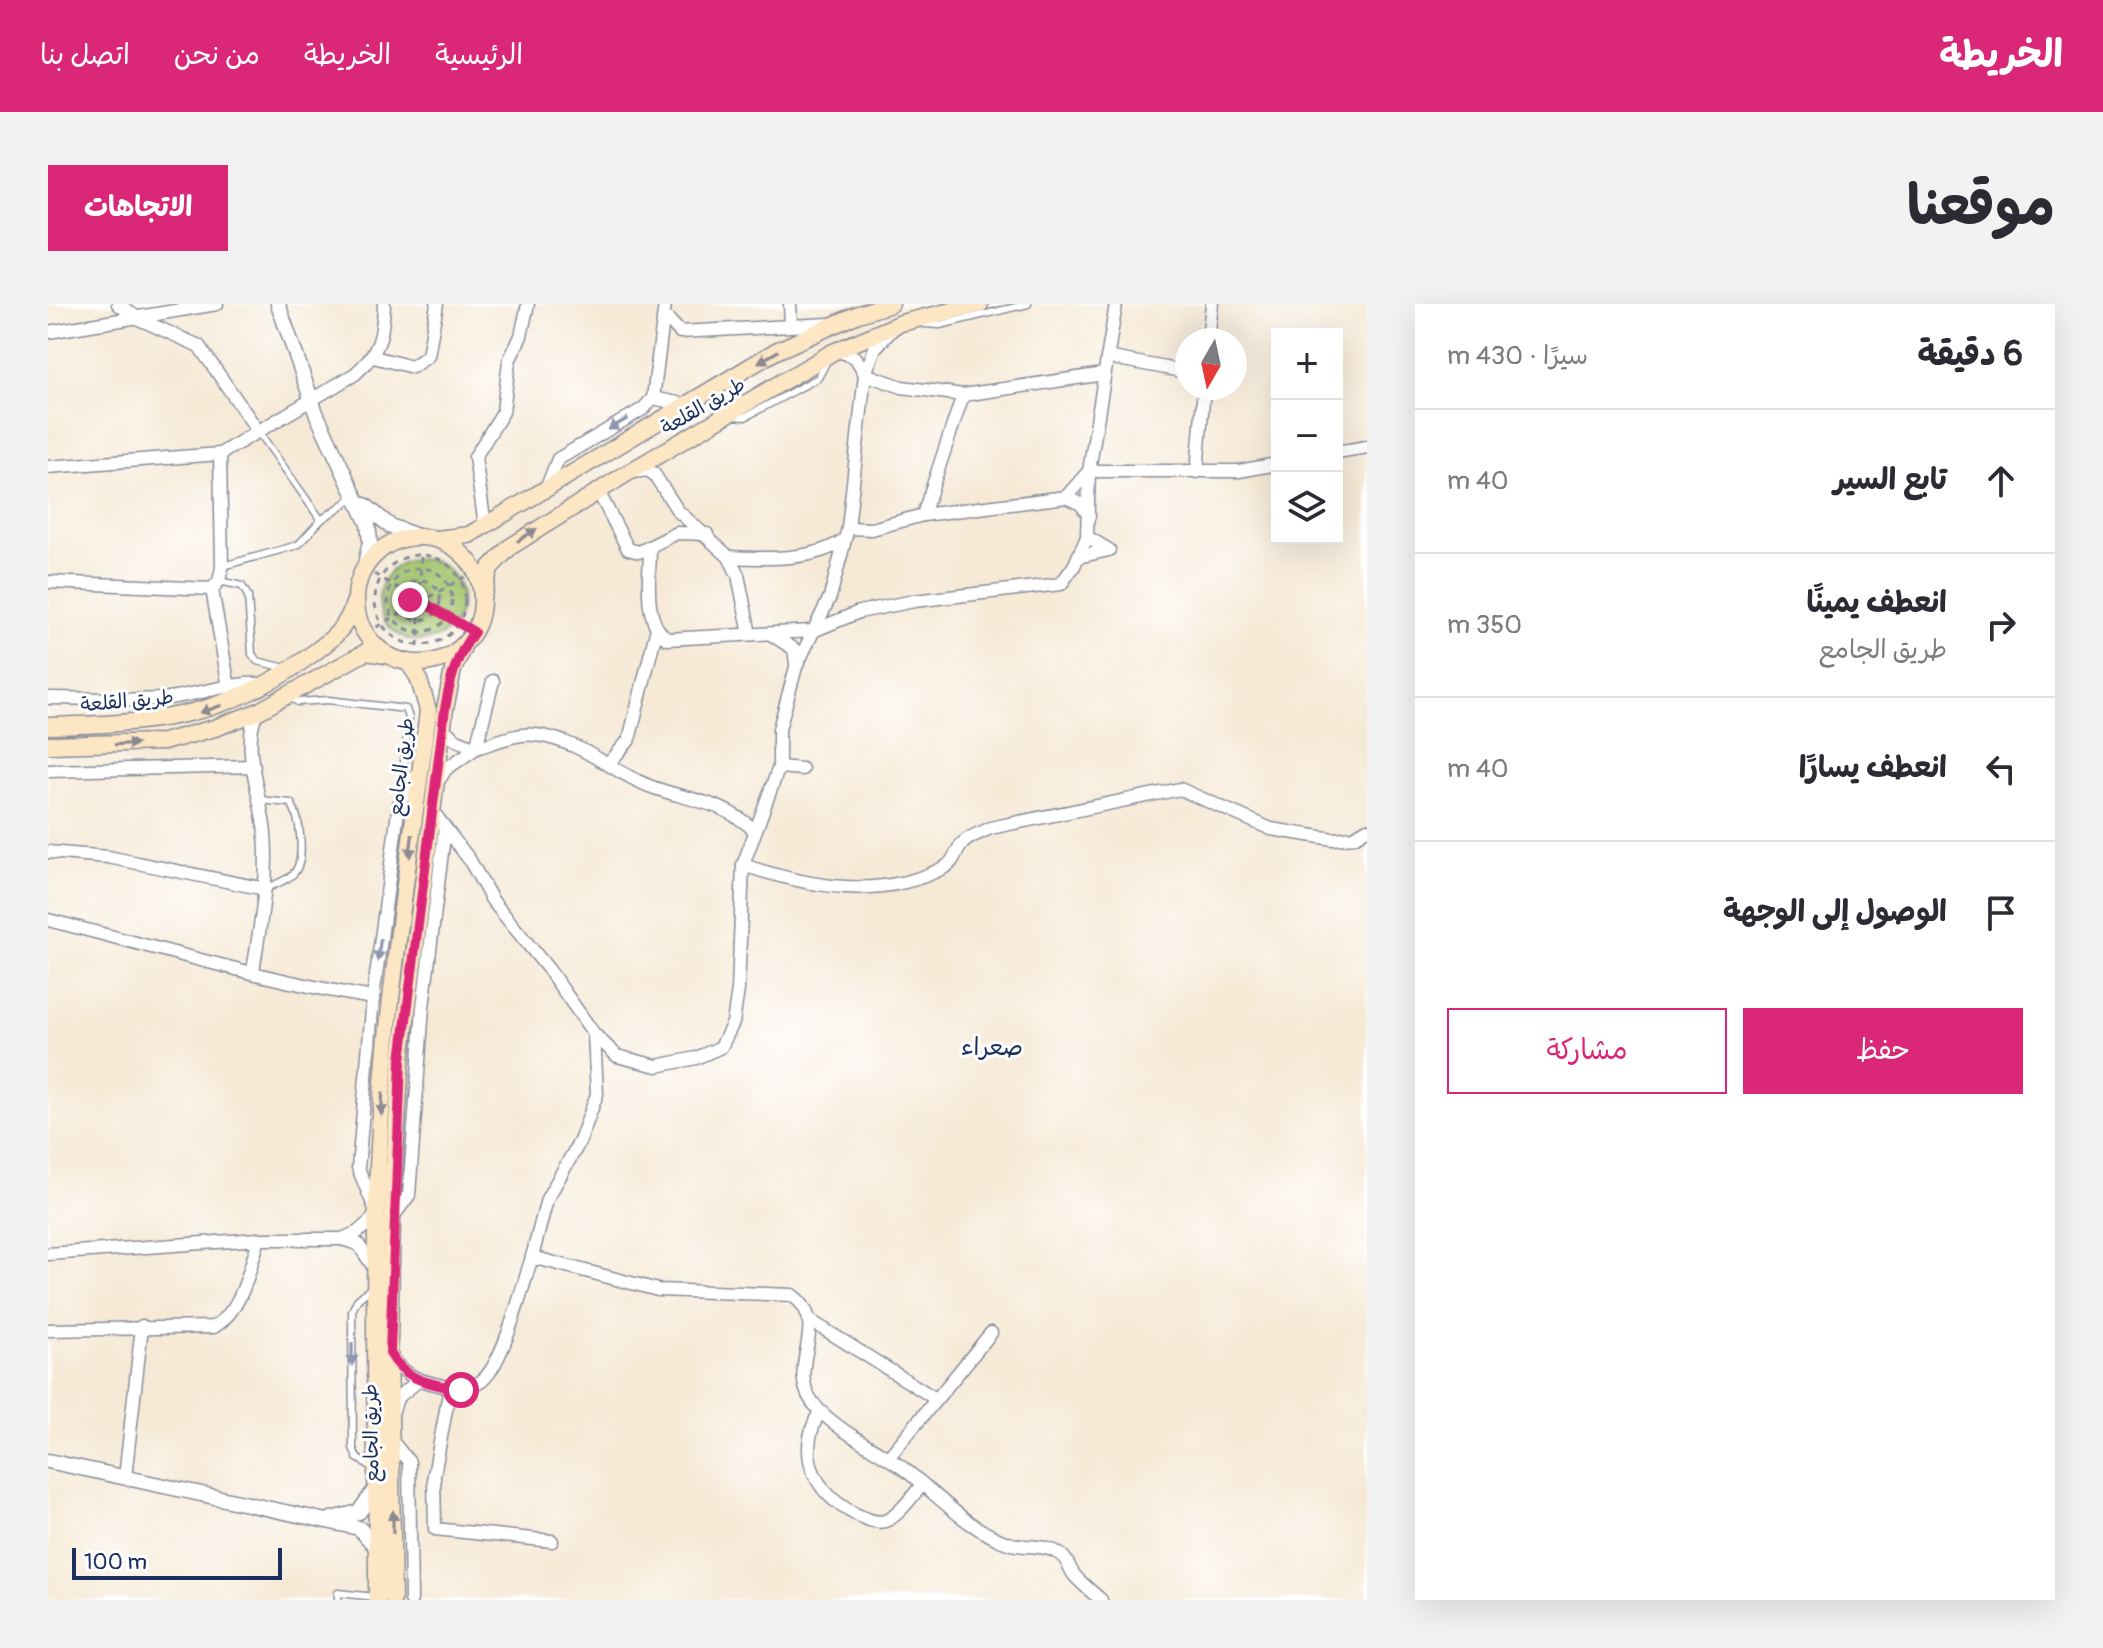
<!DOCTYPE html>
<html lang="ar">
<meta charset="utf-8">
<style>
:root{--surface:#fff;--page:#f2f2f3;--text:#2b2b33;--muted:#7c7c81;--line:#e1e1e2;--accent:#db2777}
body{margin:0;font-family:Pangolin,"Playpen Sans Arabic",sans-serif;background:var(--page);color:var(--text);direction:rtl}
.controls{position:absolute;right:24px;top:24px;display:grid;overflow:hidden;border-radius:0px;box-shadow:0 8px 32px #0002}
.controls button{width:72px;height:72px;display:grid;place-items:center;padding:0;border:0;border-bottom:2px solid var(--line);background:var(--surface);color:var(--text);font:40px sans-serif}
.compass{position:absolute;left:1127px;top:24px;width:72px;height:72px;border-radius:50%;background:var(--surface);box-shadow:0 8px 32px #0002;rotate:189deg}
.scale{position:absolute;left:24px;bottom:20px;width:210px;box-sizing:border-box;padding-left:8px;border:4px solid #1b2f5e;border-top:0;font-size:22px;line-height:28px;white-space:nowrap;color:#1b2f5e;-webkit-text-stroke:6px #fff;paint-order:stroke}
.stop{position:absolute;width:24px;height:24px;margin:-18px;border:6px solid #db2777;border-radius:50%;background:#fff}
.stop.end{background:#db2777;border-color:#fff;box-shadow:0 2px 8px #0008}
.list{margin:0;padding:0;list-style:none}
h2{display:flex;justify-content:space-between;align-items:center;height:104px;margin:0;padding:0 32px;font-size:34px}
h2 small{font-size:26px;font-weight:400;color:var(--muted)}
.list li{display:grid;grid-template-columns:52px 1fr auto;gap:24px;align-items:center;box-sizing:border-box;height:144px;padding:0 32px;border-top:2px solid var(--line)}
.list b{display:block;font-size:30px;white-space:nowrap}
.list p{margin:0;font-size:26px;white-space:nowrap;color:var(--muted)}
.list em{font-size:26px;font-style:normal;color:var(--muted)}
.actions{display:flex;gap:16px;padding:24px 32px}
.actions a{flex:1;padding:18px 0;border:2px solid var(--accent);border-radius:0px;text-align:center;font-size:28px;color:var(--accent)}
.actions .main{background:var(--accent);color:#fff}
.icon{flex:none;width:44px;height:44px;fill:none;stroke:currentColor;stroke-width:2;stroke-linecap:round;stroke-linejoin:round}
.map{position:relative;flex:none;width:1319px;height:1296px;overflow:hidden;direction:ltr;border-radius:0px}
header{display:flex;align-items:center;gap:48px;box-sizing:border-box;height:112px;padding:0 40px;background:var(--accent);color:#fff}
header strong{font-size:38px}
nav{display:flex;gap:44px;margin-inline-start:auto;font-size:28px}
.intro{display:flex;align-items:center;justify-content:space-between;box-sizing:border-box;height:192px;padding:0 48px}
h1{margin:0;font-size:56px}
.button{padding:20px 36px;border-radius:0px;background:var(--accent);color:#fff;font-size:28px;font-weight:700}
main{display:flex;gap:48px;padding:0 48px}
aside{flex:1;background:var(--surface);border-radius:0px;box-shadow:0 8px 32px #0002}
.map>svg:first-child{display:block}
</style>
<header>
<strong>الخريطة</strong>
<nav><a>الرئيسية</a><a>الخريطة</a><a>من نحن</a><a>اتصل بنا</a></nav>
</header>
<div class="intro"><h1>موقعنا</h1><a class="button">الاتجاهات</a></div>
<main>
<aside>
<h2>6 دقيقة<small>سيرًا · 430 m</small></h2>
<ul class="list">
<li><svg class="icon" aria-label="ahead" viewBox="0 0 24 24"><path d="M12 20V5M6 11l6-6 6 6"/></svg><div><b>تابع السير</b></div><em>40 m</em></li>
<li><svg class="icon" aria-label="right" viewBox="0 0 24 24"><path d="M7 20v-9h11M14 6l5 5-5 5"/></svg><div><b>انعطف يمينًا</b><p>طريق الجامع</p></div><em>350 m</em></li>
<li><svg class="icon" aria-label="left" viewBox="0 0 24 24"><path d="M17 20v-9H6M10 6l-5 5 5 5"/></svg><div><b>انعطف يسارًا</b></div><em>40 m</em></li>
<li><svg class="icon" aria-label="arrive" viewBox="0 0 24 24"><path d="M6 21V4h12l-3 4 3 4H6"/></svg><div><b>الوصول إلى الوجهة</b></div></li>
</ul>
<div class="actions"><a class="main">حفظ</a><a>مشاركة</a></div>
</aside>
<div class="map">
<svg width="1319" height="1296" viewBox="0 0 1319 1296">
<rect width="100%" height="100%" fill="#fff"/>
<filter id="ink" filterUnits="userSpaceOnUse"><feTurbulence type="fractalNoise" baseFrequency=".0125" numOctaves="2"/><feDisplacementMap in="SourceGraphic" scale="16" xChannelSelector="R" yChannelSelector="G"/><feConvolveMatrix kernelMatrix="1 2 1 2 8 2 1 2 1" color-interpolation-filters="sRGB"/></filter>
<filter id="wash" filterUnits="userSpaceOnUse"><feTurbulence type="fractalNoise" baseFrequency=".006" numOctaves="4" result="noise"/><feDisplacementMap in="SourceGraphic" scale="32" xChannelSelector="R" yChannelSelector="G"/><feGaussianBlur stdDeviation="1.8" result="paint"/><feColorMatrix in="noise" values="0 0 0 0 0 0 0 0 0 0 0 0 0 0 0 0 0 1.4 0 .05"/><feComposite in="paint" operator="in"/></filter>
<g filter="url(#wash)">
<rect width="100%" height="100%" fill="#f6e9d5"/>
<!-- green -->
<circle fill="#a4c56d" stroke="#607a66" stroke-width="2" cx="372" cy="296" r="41"/>
</g>
<g filter="url(#ink)">
<g fill="none" stroke-linecap="round" stroke-linejoin="round">
<defs>
<g id="service">
<polyline points="876,20 892,21 980,0"/>
<polyline points="684,112 697,113 770,74 780,55"/>
<polyline points="211,128 273,216"/>
<polyline points="175,262 250,241 273,216 306,193"/>
<polyline points="171,277 194,282 200,292 204,350 209,357 238,364"/>
<polyline points="240,393 250,398 280,396 358,405 361,414 352,493"/>
<path d="M 211,496 L 243,499 C 252,513 258,555 246,569 C 239,577 227,580 217,585"/>
<polyline points="324,983 309,996 304,1007 305,1144 309,1154 327,1165"/>
<polyline points="290,1296 290,1289 327,1293"/>
</g>
<g id="minor">
<polyline points="70,0 91,15 151,42 210,127"/>
<polyline points="742,0 743,22"/>
<polyline points="616,11 632,28 781,20"/>
<polyline points="0,28 169,0"/>
<polyline points="1160,36 1164,0"/>
<polyline points="789,46 808,54 817,70 854,83 915,91 1056,70"/>
<polyline points="326,53 364,63 380,52 389,0"/>
<polyline points="1059,53 1139,68"/>
<polyline points="605,94 617,0"/>
<polyline points="1289,148 1319,143"/>
<polyline points="172,150 174,263 171,277 164,285 181,384"/>
<path d="M 0,163 L 172,150 L 307,70 C 332,48 335,32 336,0"/>
<polyline points="1041,167 1191,167 1229,160"/>
<polyline points="1041,167 1018,193 1033,200 1041,212"/>
<polyline points="585,168 599,166 606,170 630,207 681,253 690,271 702,330"/>
<polyline points="1149,168 1156,84"/>
<polyline points="498,185 510,155 595,105 605,94 639,101"/>
<polyline points="550,187 580,245 591,248 629,229 659,230"/>
<polyline points="875,211 915,91"/>
<polyline points="437,221 427,153 455,108 461,57 473,32 480,0"/>
<polyline points="800,224 824,225 875,211 1018,193"/>
<path d="M 602,244 C 602,272 594,317 619,335 L 765,327 L 811,308 L 866,297 L 1013,280 L 1026,262 L 1039,233 L 1041,167 L 1068,0"/>
<path d="M 681,253 C 718,255 768,257 797,235"/>
<polyline points="1030,253 1061,246 1039,233"/>
<polyline points="0,278 164,285"/>
<polyline points="724,331 746,345 748,360"/>
<path d="M 445,377 L 428,444 C 446,439 470,428 488,431 C 534,437 561,466 601,482 C 640,497 675,496 707,527"/>
<path d="M 0,394 C 37,394 75,397 113,395 C 142,393 193,375 217,381"/>
<polyline points="394,424 409,436 428,444"/>
<polyline points="562,458 581,436 608,328"/>
<polyline points="731,463 754,465"/>
<polyline points="0,467 206,462"/>
<polyline points="389,479 398,465 428,444"/>
<polyline points="397,524 421,555 444,596 501,666 546,730 549,790 532,837 499,895 484,953"/>
<polyline points="0,548 60,553 217,585"/>
<path d="M 695,561 C 761,583 833,597 897,563 C 906,559 908,546 915,539 C 921,532 934,529 942,524 L 1132,485 L 1223,525 L 1285,535 L 1306,533 L 1319,525"/>
<path d="M 0,616 C 108,643 215,676 325,694"/>
<path d="M 205,667 C 212,622 221,576 217,530 C 214,493 192,443 209,408"/>
<polyline points="546,730 569,752 609,762 648,754 673,743 685,719 690,686 695,561 731,463 731,425 748,363 782,293 800,224 817,70 827,44 844,26"/>
<polyline points="327,905 310,864 325,694 351,500 369,470"/>
<polyline points="344,914 361,891 375,703 397,524 384,506"/>
<polyline points="0,950 211,935 294,935"/>
<polyline points="327,965 310,940 294,935 310,928 328,912"/>
<polyline points="763,1017 888,1095"/>
<path d="M 0,1026 L 166,1023 C 195,1005 201,966 211,935"/>
<path d="M 342,1049 C 354,1070 367,1076 391,1081 C 406,1085 418,1087 432,1078 C 455,1064 475,980 484,953 L 610,986 L 744,991 C 788,1023 730,1065 771,1106 C 793,1128 826,1144 852,1162 C 887,1187 915,1223 960,1239 C 978,1245 998,1239 1013,1251 C 1020,1256 1021,1264 1026,1271 C 1034,1280 1044,1288 1053,1296"/>
<polyline points="402,1084 386,1171 387,1225 504,1237"/>
<polyline points="345,1107 349,1094 370,1077"/>
<path d="M 772,1107 C 748,1150 765,1188 807,1210 C 816,1214 827,1220 837,1217 C 850,1213 864,1192 873,1182"/>
<polyline points="343,1136 361,1158 363,1296"/>
<polyline points="840,1154 943,1029"/>
<polyline points="77,1173 94,1022"/>
</g>
<g id="tertiary">
<polyline points="230,0 268,109 320,220 322,238 316,265"/>
<polyline points="317,201 342,222 372,233"/>
<polyline points="0,1157 311,1224 329,1244"/>
<polyline points="283,1215 311,1208 328,1184"/>
</g>
<g id="secondary">
<circle cx="371" cy="296" r="63"/>
<polyline points="389,235 421,231 728,47 810,10 843,0"/>
<polyline points="435,291 442,264 462,243 578,170 785,48 853,19 932,0"/>
<path d="M 0,422 C 100,420 177,415 260,353 C 281,338 299,325 306,299"/>
<polyline points="0,441 115,438 167,424 209,408 318,348 338,351"/>
<path d="M 329,1296 C 329,1116 321,935 337,755 C 347,639 366,522 380,406 L 370,373 L 360,358"/>
<polyline points="345,1296 341,1037 345,879 353,756 397,405 405,366 415,343"/>
</g>
</defs>
<!-- service casing -->
<use href="#service" stroke="#888c9a" stroke-width="9"/>
<!-- minor casing -->
<use href="#minor" stroke="#888c9a" stroke-width="15"/>
<!-- tertiary casing -->
<use href="#tertiary" stroke="#888c9a" stroke-width="17"/>
<!-- secondary casing -->
<use href="#secondary" stroke="#888c9a" stroke-width="19"/>
<!-- path -->
<g stroke="#888c9a" stroke-width="3" stroke-dasharray="6 6" stroke-linecap="butt">
<circle cx="372" cy="296" r="45"/>
<circle cx="372" cy="296" r="32"/>
<polyline points="326,270 426,328"/>
<circle cx="372" cy="296" r="20"/>
<circle cx="372" cy="296" r="9"/>
<polyline points="318,329 427,267"/>
<polyline points="370,343 373,251"/>
</g>
<!-- service -->
<use href="#service" stroke="#fff" stroke-width="6"/>
<!-- minor -->
<use href="#minor" stroke="#fff" stroke-width="12"/>
<!-- tertiary -->
<use href="#tertiary" stroke="#fff" stroke-width="14"/>
<!-- secondary -->
<use href="#secondary" stroke="#fce6c4" stroke-width="16"/>
</g>
<!-- one-way arrows -->
<defs><path id="oneway-solid" d="M-6-.8H1V-3.2L6.5 0L1 3.2V.8H-6Z" transform="scale(2)"/></defs>
<g fill="#8c8a91">
<use href="#oneway-solid" transform="translate(720 53) rotate(150)"/>
<use href="#oneway-solid" transform="translate(479 231) rotate(-33)"/>
<use href="#oneway-solid" transform="translate(163 405) rotate(161)"/>
<use href="#oneway-solid" transform="translate(78 440) rotate(-3)"/>
<use href="#oneway-solid" transform="translate(363 542) rotate(97)"/>
<use href="#oneway-solid" transform="translate(334 800) rotate(93)"/>
<use href="#oneway-solid" transform="translate(345 1218) rotate(-90)"/>
</g>
<g fill="#8d97ae">
<use href="#oneway-solid" transform="translate(570 120) rotate(150)"/>
<use href="#oneway-solid" transform="translate(331 646) rotate(98)"/>
<use href="#oneway-solid" transform="translate(304 1050) rotate(90)"/>
</g>
</g>
<g fill="none" stroke-linecap="round" stroke-linejoin="round" filter="url(#ink)">
<!-- route -->
<path stroke="#db2777" stroke-width="10" d="M 362,296 L 364,301 L 371,296 L 426,328 C 408,352 402,376 397,405 L 353,756 L 342,1049 C 358,1078 382,1079 413,1086"/>
</g>
<g text-anchor="middle" dominant-baseline="central" stroke-width="6" stroke-linejoin="round" paint-order="stroke">
<!-- street labels -->
<g font-size="20" fill="#1b2f5e" stroke="#fff">
<text transform="translate(655 102) rotate(-30)">طريق القلعة</text>
<text transform="translate(79 397) rotate(-5)">طريق القلعة</text>
<text transform="translate(353 463) rotate(-83)">طريق الجامع</text>
<text transform="translate(323 1129) rotate(-91)">طريق الجامع</text>
</g>
<!-- quarter labels -->
<g font-size="24" fill="#1b2f5e" stroke="#fff">
<text x="944" y="743">صعراء</text>
</g>
</g>
</svg>
<div class="controls">
<button>+</button>
<button>−</button>
<button><svg class="icon" aria-label="layers" viewBox="0 0 24 24"><path d="M12 4l9 5-9 5-9-5zM3 14l9 5 9-5"/></svg></button>
</div>
<svg class="compass" viewBox="-18 -18 36 36"><path d="M0-13l5 13h-10z" fill="#e53935"/><path d="M0 13l5-13h-10z" fill="#7c7c81"/></svg>
<div class="scale">100 m</div>
<div class="stop" style="left:413px;top:1086px"></div>
<div class="stop end" style="left:362px;top:296px"></div>
</div>
</main>
